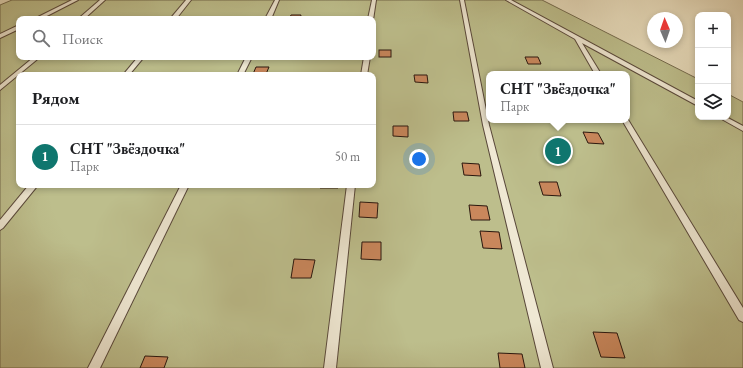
<!DOCTYPE html>
<html lang="ru">
<meta charset="utf-8">
<style>
:root{--surface:#fff;--page:#f6f6f6;--text:#202124;--muted:#757577;--line:#e0e0e0;--accent:#0f766e}
body{margin:0;font-family:"EB Garamond",serif;background:var(--page);color:var(--text)}
.controls{position:absolute;right:12px;top:12px;display:grid;overflow:hidden;border-radius:8px;box-shadow:0 2px 6px #0003}
.controls button{width:36px;height:36px;display:grid;place-items:center;padding:0;border:0;border-bottom:1px solid var(--line);background:var(--surface);color:var(--text);font:20px sans-serif}
.compass{position:absolute;left:647px;top:12px;width:36px;height:36px;border-radius:50%;background:var(--surface);box-shadow:0 2px 6px #0003;rotate:358deg}
.you{position:absolute;left:419px;top:159px;width:14px;height:14px;margin:-10px;border:3px solid #fff;border-radius:50%;background:#1a73e8;box-shadow:0 0 0 6px #1a73e833}
.badge{display:grid;place-items:center;width:26px;height:26px;border-radius:50%;background:var(--accent);color:#fff;font-size:13px;font-weight:700}
.pin{position:absolute;translate:-50% -50%;border:2px solid #fff;box-shadow:0 1px 4px #0006}
.popup{position:absolute;left:486px;top:71px;width:144px;height:52px;box-sizing:border-box;display:grid;place-content:center;border-radius:8px;background:var(--surface);filter:drop-shadow(0 1px 3px #0005);font-size:13px;white-space:nowrap;color:var(--muted)}
.popup b{font-size:15px;color:var(--text)}
.popup::after{content:'';position:absolute;left:50%;top:100%;margin-left:-8px;border:8px solid transparent;border-top-color:var(--surface)}
.list{margin:0;padding:0;list-style:none}
h2{display:flex;justify-content:space-between;align-items:center;height:52px;margin:0;padding:0 16px;font-size:17px}
h2 small{font-size:13px;font-weight:400;color:var(--muted)}
.list li{display:grid;grid-template-columns:26px 1fr auto;gap:12px;align-items:center;box-sizing:border-box;height:64px;padding:0 16px;border-top:1px solid var(--line)}
.list b{display:block;font-size:15px;white-space:nowrap}
.list p{margin:0;font-size:13px;white-space:nowrap;color:var(--muted)}
.list em{font-size:13px;font-style:normal;color:var(--muted)}
.icon{flex:none;width:22px;height:22px;fill:none;stroke:currentColor;stroke-width:2;stroke-linecap:round;stroke-linejoin:round}
.map{position:relative;flex:none;width:743px;height:368px;overflow:hidden}
.search{position:absolute;background:var(--surface);box-shadow:0 2px 6px #0003;left:16px;top:16px;width:360px;height:44px;display:flex;align-items:center;gap:10px;box-sizing:border-box;padding:0 14px;border-radius:8px;color:var(--muted);font-size:15px}
.panel{position:absolute;background:var(--surface);box-shadow:0 2px 6px #0003;left:16px;top:72px;width:360px;height:116px;border-radius:8px}
.map>svg:first-child{display:block}
</style>
<div class="map">
<svg width="743" height="368" viewBox="0 0 743 368">
<rect width="100%" height="100%" fill="#e7dcbc"/>
<filter id="stains"><feTurbulence type="fractalNoise" baseFrequency=".005" numOctaves="4"/><feColorMatrix values="0 0 0 0 .2 0 0 0 0 .09 0 0 0 0 .02 0 0 0 .5 -.17"/></filter>
<radialGradient id="worn" r=".72"><stop offset=".6" stop-color="#630" stop-opacity="0"/><stop offset="1" stop-color="#630" stop-opacity=".3"/></radialGradient>
<!-- green -->
<path fill="#bdbe8c" stroke="#746a4d" fill-rule="evenodd" d="M 12,0 L 542,0 L 698,79 L 698,117 L 728,117 L 728,94 L 743,102 L 743,368 L 0,368 L 0,5 ZM 19,19 L 373,19 L 373,57 L 19,57 ZM 489,74 L 627,74 L 627,120 L 489,120 ZM 19,75 L 373,75 L 373,185 L 19,185 Z"/>
<!-- building -->
<g fill="#c9875c" stroke="#2a170e">
<polygon points="291,15 301,15 300,19 289,19"/>
<rect x="379" y="50" width="12" height="7"/>
<polygon points="525,57 538,57 541,64 528,64"/>
<polygon points="256,67 269,67 266,74 253,74"/>
<polygon points="414,75 427,75 428,83 415,82"/>
<polygon points="453,112 467,112 469,121 454,121"/>
<polygon points="393,126 408,126 408,137 393,136"/>
<polygon points="583,132 598,133 604,144 588,143"/>
<polygon points="462,163 479,164 481,176 464,175"/>
<polygon points="539,182 557,182 561,196 543,195"/>
<polygon points="321,185 338,185 338,188 320,188"/>
<polygon points="360,202 378,203 377,218 359,217"/>
<polygon points="469,205 487,206 490,220 471,220"/>
<polygon points="480,231 499,232 502,249 483,248"/>
<polygon points="362,242 381,242 381,260 361,259"/>
<polygon points="294,259 315,260 311,278 291,278"/>
<polygon points="593,332 617,333 625,358 601,357"/>
<polygon points="498,353 522,354 525,368 500,368"/>
<polygon points="145,356 168,357 164,368 140,368"/>
</g>
<g fill="none" stroke-linecap="round" stroke-linejoin="round">
<defs>
<g id="service">
<polygon points="72,0 78,0 41,19 34,19"/>
<polygon points="100,0 105,0 84,19 78,19"/>
<polygon points="186,0 191,0 176,19 170,19"/>
<polygon points="275,0 279,0 271,19 265,19"/>
<polygon points="372,0 376,0 373,20 368,19"/>
<polygon points="460,0 464,0 489,125 553,368 541,368 483,125"/>
<polygon points="506,0 511,0 698,101 698,106 582,43 601,74 595,74 575,39"/>
<polygon points="19,25 19,29 0,38 0,34"/>
<polygon points="34,57 40,57 0,90 0,85"/>
<polygon points="138,57 144,57 129,75 123,75"/>
<polygon points="246,57 252,57 243,75 237,75"/>
<polygon points="364,57 370,57 367,75 361,75"/>
<polygon points="718,117 726,117 743,126 743,131"/>
<polygon points="627,118 743,308 743,322 739,320 622,120 627,120"/>
<polygon points="29,185 38,185 3,228 0,230 0,220"/>
<polygon points="181,185 189,185 100,368 88,368"/>
<polygon points="347,185 355,185 336,368 324,368"/>
</g>
</defs>
<!-- service casing -->
<use href="#service" stroke="#59483a" stroke-width="2"/>
<!-- service -->
<use href="#service" fill="#efe8d3" fill-rule="evenodd"/>
</g>
<rect width="100%" height="100%" filter="url(#stains)"/>
<rect width="100%" height="100%" fill="url(#worn)"/>
</svg>
<div class="controls">
<button>+</button>
<button>−</button>
<button><svg class="icon" aria-label="layers" viewBox="0 0 24 24"><path d="M12 4l9 5-9 5-9-5zM3 14l9 5 9-5"/></svg></button>
</div>
<svg class="compass" viewBox="-18 -18 36 36"><path d="M0-13l5 13h-10z" fill="#e53935"/><path d="M0 13l5-13h-10z" fill="#757577"/></svg>
<div class="you"></div>
<div class="pin badge" style="left:558px;top:151px">1</div>
<div class="popup"><b>СНТ &quot;Звёздочка&quot;</b>Парк</div>
<div class="search"><svg class="icon" aria-label="search" viewBox="0 0 24 24"><circle cx="10" cy="10" r="6"/><path d="M15 15l6 6"/></svg>Поиск</div>
<section class="panel">
<h2>Рядом<small></small></h2>
<ul class="list">
<li><span class="badge">1</span><div><b>СНТ &quot;Звёздочка&quot;</b><p>Парк</p></div><em>50 m</em></li>
</ul>
</section>
</div>
